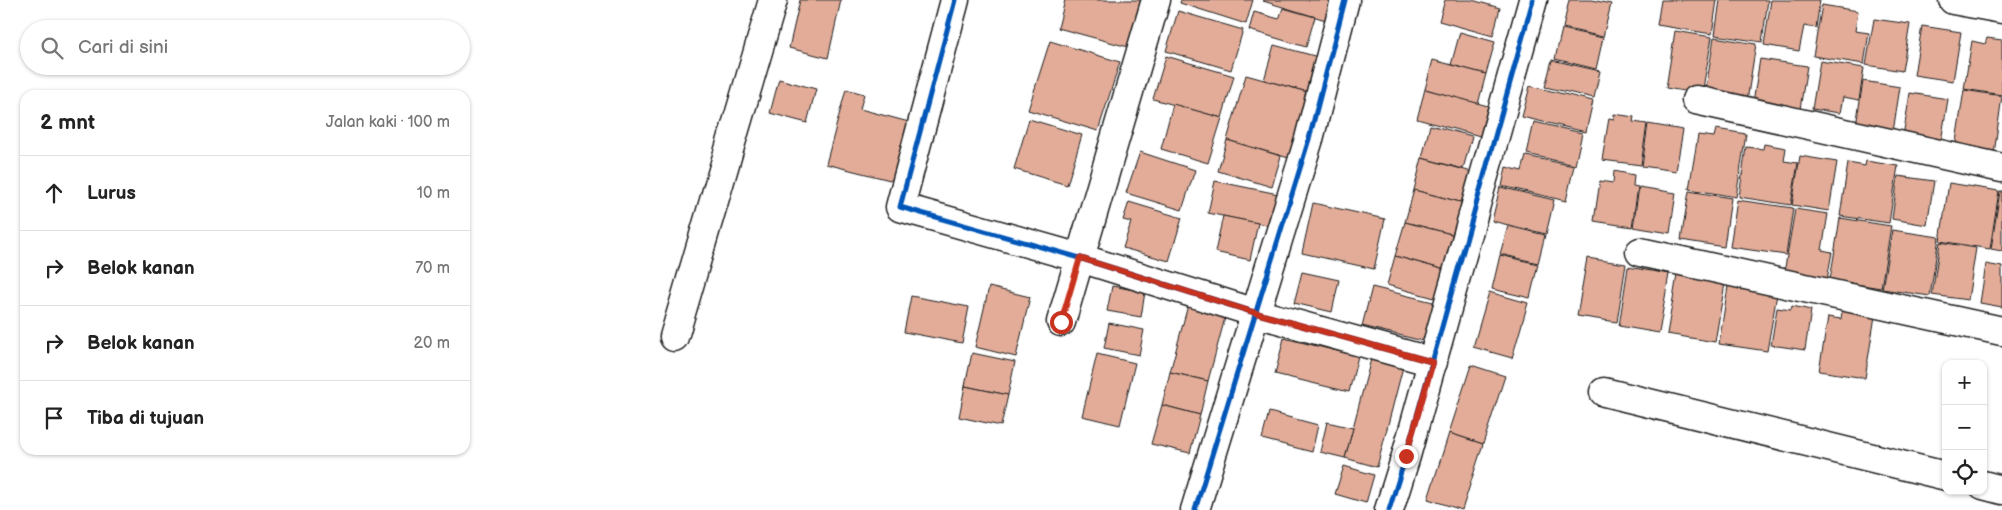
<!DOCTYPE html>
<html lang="id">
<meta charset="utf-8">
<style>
:root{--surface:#fff;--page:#f6f6f6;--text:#222;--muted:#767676;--line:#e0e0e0}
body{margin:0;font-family:"Balsamiq Sans",sans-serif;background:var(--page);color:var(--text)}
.controls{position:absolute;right:15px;bottom:15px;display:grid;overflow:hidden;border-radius:10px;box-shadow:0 1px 4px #0004}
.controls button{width:45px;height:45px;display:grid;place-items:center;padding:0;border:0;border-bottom:1px solid var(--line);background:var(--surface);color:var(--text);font:25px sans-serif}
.stop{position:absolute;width:15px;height:15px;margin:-11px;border:4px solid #c8321e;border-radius:50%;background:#fff}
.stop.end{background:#c8321e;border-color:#fff;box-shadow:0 1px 5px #0008}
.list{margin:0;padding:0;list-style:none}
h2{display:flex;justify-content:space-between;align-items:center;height:65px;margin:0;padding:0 20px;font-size:21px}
h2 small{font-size:16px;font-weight:400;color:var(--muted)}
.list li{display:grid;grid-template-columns:32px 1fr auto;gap:15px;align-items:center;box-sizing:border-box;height:75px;padding:0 20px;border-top:1px solid var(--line)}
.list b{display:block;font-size:19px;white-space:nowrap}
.list em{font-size:16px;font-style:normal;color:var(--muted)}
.icon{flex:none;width:28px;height:28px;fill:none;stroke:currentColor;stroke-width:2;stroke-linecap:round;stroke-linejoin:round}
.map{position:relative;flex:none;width:2002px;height:510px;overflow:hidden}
.search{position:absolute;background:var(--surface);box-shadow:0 1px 4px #0004;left:20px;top:20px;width:450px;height:55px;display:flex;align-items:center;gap:12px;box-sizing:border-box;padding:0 18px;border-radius:28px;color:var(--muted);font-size:19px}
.panel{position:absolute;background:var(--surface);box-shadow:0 1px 4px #0004;left:20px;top:90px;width:450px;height:365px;border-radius:15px}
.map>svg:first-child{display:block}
</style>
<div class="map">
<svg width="2002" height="510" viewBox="0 0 2002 510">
<rect width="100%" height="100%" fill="#fff"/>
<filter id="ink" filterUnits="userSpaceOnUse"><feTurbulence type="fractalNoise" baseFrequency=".02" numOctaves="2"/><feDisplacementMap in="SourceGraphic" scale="10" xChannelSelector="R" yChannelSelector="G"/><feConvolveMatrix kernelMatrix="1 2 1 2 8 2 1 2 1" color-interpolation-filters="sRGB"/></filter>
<g filter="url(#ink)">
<!-- building -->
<g fill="#e2ac98" stroke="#1c1c1c">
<polygon points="800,0 841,0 828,58 789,48"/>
<polygon points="1065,0 1141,0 1128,47 1058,28"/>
<polygon points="1181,0 1253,0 1246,24 1180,3"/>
<polygon points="1264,0 1335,0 1329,21 1263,1"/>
<polygon points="1445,0 1472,0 1500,8 1493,36 1439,21"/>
<polygon points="1569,0 1592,0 1611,4 1603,37 1563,28"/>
<polygon points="1661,0 1717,0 1712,34 1657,25"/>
<polygon points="1720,0 1768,0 1762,42 1715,35"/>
<polygon points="1771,0 1820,0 1816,28 1804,26 1799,51 1764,45"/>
<polygon points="1822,5 1858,11 1855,31 1869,33 1864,64 1813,56"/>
<polygon points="1283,8 1315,17 1306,47 1249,30 1254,12 1279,19"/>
<polygon points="1178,11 1243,30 1231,70 1166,51"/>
<polygon points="1874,19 1910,24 1902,71 1866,65"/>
<polygon points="1922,26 1961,32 1953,81 1914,75"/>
<polygon points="1562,29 1603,38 1596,69 1555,59"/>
<polygon points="1675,31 1712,37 1702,94 1666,88"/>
<polygon points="1460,32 1495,42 1486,74 1451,65"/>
<polygon points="1714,37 1756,44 1747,101 1705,95"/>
<polygon points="1987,38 2002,40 2002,95 1964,89 1972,41 1985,44"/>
<polygon points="1050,41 1120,62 1098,131 1028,110"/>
<polygon points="1274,45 1322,58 1311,93 1264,80"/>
<polygon points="1166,56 1234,76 1222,118 1153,99"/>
<polygon points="1760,59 1807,66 1800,109 1753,102"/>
<polygon points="1433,60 1486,74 1478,104 1425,89"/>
<polygon points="1552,60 1600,71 1594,98 1545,87"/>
<polygon points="1820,61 1864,68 1859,100 1843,97 1840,113 1812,109"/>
<polygon points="1246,75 1311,93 1292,159 1227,140"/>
<polygon points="779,79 816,89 807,123 770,113"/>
<polygon points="1863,81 1900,87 1893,132 1856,126"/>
<polygon points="1530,86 1593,101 1586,132 1522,117"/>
<polygon points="846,89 864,94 860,109 909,122 894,181 826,164"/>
<polygon points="1425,89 1488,106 1480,136 1417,119"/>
<polygon points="1964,90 2002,96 1994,154 1955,148"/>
<polygon points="1910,93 1948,99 1941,142 1903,136"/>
<polygon points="1173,104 1222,118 1208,163 1161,149"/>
<polygon points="1614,114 1634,117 1633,122 1647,124 1641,165 1602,160 1609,118 1614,119"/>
<polygon points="1029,119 1082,135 1067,185 1014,169"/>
<polygon points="1534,122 1582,133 1575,165 1527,154"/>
<polygon points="1648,124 1683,130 1676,171 1642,166"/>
<polygon points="1430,125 1472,136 1463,169 1422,158"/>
<polygon points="1716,129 1746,134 1736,197 1689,189 1698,135 1714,137"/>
<polygon points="1227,140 1281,156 1272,187 1218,171"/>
<polygon points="1764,144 1786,148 1784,161 1798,163 1791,205 1739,197 1746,147 1763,149"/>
<polygon points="1140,152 1195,170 1182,210 1126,193"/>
<polygon points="1526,156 1574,166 1566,201 1502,186 1506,167 1522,171"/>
<polygon points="1800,156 1837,162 1829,211 1792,205"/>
<polygon points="1422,158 1472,172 1464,203 1414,190"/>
<polygon points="1866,161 1898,166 1889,223 1840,216 1848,163 1865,166"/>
<polygon points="1614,171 1634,175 1633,186 1638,187 1632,227 1594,221 1600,181 1613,183"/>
<polygon points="1898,176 1934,181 1927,225 1892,219"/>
<polygon points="1215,181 1278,194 1271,226 1208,213"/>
<polygon points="1949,183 1999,191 1990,249 1940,241"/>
<polygon points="1500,187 1554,200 1546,234 1492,221"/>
<polygon points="1639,187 1676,193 1670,233 1633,227"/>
<polygon points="1414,190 1464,203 1455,235 1405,222"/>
<polygon points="1689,191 1731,198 1724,247 1681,240"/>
<polygon points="2000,191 2002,191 2002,251 1991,249"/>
<polygon points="1737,200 1793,208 1786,255 1730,247"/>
<polygon points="1129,202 1182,218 1169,261 1123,248 1131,222 1123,220"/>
<polygon points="1313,203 1385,219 1374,269 1302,253"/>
<polygon points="1795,209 1828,214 1822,250 1832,252 1827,280 1784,273"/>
<polygon points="1223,216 1258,223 1250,260 1215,252"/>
<polygon points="1840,218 1891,226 1881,288 1830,280"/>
<polygon points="1405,222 1455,235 1445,270 1395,256"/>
<polygon points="1508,226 1545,235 1538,263 1500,254"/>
<polygon points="1892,230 1939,237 1930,296 1882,289"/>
<polygon points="1940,242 1976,248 1968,300 1932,295"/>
<polygon points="1500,255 1538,264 1530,298 1492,289"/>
<polygon points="1395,256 1445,270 1438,299 1387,285"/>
<polygon points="1587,258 1626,264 1617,322 1577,316"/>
<polygon points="1986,264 2002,267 2002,307 1980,303"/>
<polygon points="1628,267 1669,274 1659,333 1619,326"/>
<polygon points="1302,272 1339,280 1332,312 1294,303"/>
<polygon points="1677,275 1725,283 1715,342 1667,334"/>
<polygon points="1112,286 1145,292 1141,317 1107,311"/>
<polygon points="1728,286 1777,294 1767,351 1719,344"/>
<polygon points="989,287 1030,297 1016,357 975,347"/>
<polygon points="1372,287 1437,303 1427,342 1362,326"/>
<polygon points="1489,292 1528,303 1512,358 1473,347"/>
<polygon points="911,296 969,307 962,343 904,332"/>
<polygon points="1188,305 1226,314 1208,381 1170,372"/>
<polygon points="1792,306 1811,310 1805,350 1771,345 1777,308 1791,310"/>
<polygon points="1842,311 1875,316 1865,378 1819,371 1828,317 1841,319"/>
<polygon points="1109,323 1144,330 1139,355 1104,348"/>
<polygon points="1284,338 1358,356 1349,392 1275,374"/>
<polygon points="972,353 1015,362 1008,395 965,386"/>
<polygon points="1097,354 1135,363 1120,425 1082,416"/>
<polygon points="1371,359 1403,367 1377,467 1345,458"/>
<polygon points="1471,365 1505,376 1483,444 1449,433"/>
<polygon points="1170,372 1208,381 1200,415 1162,405"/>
<polygon points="965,386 1008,395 1001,426 959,417"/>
<polygon points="1162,405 1200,415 1190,453 1151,444"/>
<polygon points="1269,412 1318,425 1312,452 1262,439"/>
<polygon points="1327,422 1353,428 1345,458 1320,452"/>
<polygon points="1449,433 1483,444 1462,510 1428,499"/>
<polygon points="1344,466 1374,475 1366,503 1335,494"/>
</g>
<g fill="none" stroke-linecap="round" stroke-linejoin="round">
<defs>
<g id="street">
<polyline points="955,0 900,207 1080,258 1256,313 1433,362"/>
<polyline points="1953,0 2002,9"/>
<polyline points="1696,100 2002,168"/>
<polyline points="1640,252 2002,331"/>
<polyline points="1061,322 1156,0"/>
<polyline points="674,337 773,0"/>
<polyline points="1604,392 1946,476"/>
<polyline points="1983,485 2002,490"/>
<polyline points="1195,510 1309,139 1345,0"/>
<polyline points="1389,510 1406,456 1533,0"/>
</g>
</defs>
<!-- street casing -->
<use href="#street" stroke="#1c1c1c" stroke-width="31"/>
<!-- street -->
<use href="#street" stroke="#fff" stroke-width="28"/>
<defs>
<g id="cycleway">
<polyline points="955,0 900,207 1080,258 1256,313 1433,362"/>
<polyline points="1195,510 1309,139 1345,0"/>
<polyline points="1389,510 1406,456 1533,0"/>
</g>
</defs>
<!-- cycleway casing -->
<use href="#cycleway" stroke="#fff" stroke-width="8"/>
<!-- cycleway -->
<use href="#cycleway" stroke="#0057b8" stroke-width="5"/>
</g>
</g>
<g fill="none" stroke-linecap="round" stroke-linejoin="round" filter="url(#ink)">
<!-- route -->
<polyline stroke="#c8321e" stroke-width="6" points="1061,322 1080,258 1256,313 1433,362 1406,456"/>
</g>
</svg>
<div class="controls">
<button>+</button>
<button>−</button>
<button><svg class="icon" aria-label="locate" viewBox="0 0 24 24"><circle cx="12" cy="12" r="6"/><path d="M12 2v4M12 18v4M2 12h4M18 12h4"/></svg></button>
</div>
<div class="stop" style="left:1061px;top:322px"></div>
<div class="stop end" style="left:1406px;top:456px"></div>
<div class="search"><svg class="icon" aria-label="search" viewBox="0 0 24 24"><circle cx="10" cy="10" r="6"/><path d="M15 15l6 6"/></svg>Cari di sini</div>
<section class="panel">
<h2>2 mnt<small>Jalan kaki · 100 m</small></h2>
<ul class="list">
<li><svg class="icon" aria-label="ahead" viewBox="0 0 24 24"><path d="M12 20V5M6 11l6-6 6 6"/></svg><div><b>Lurus</b></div><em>10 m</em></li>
<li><svg class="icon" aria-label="right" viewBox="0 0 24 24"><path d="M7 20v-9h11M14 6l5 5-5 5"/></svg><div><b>Belok kanan</b></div><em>70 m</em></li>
<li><svg class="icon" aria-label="right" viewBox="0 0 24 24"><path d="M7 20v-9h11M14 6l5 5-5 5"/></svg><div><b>Belok kanan</b></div><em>20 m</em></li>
<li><svg class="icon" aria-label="arrive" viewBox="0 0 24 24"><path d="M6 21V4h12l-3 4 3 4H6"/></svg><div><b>Tiba di tujuan</b></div></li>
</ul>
</section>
</div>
